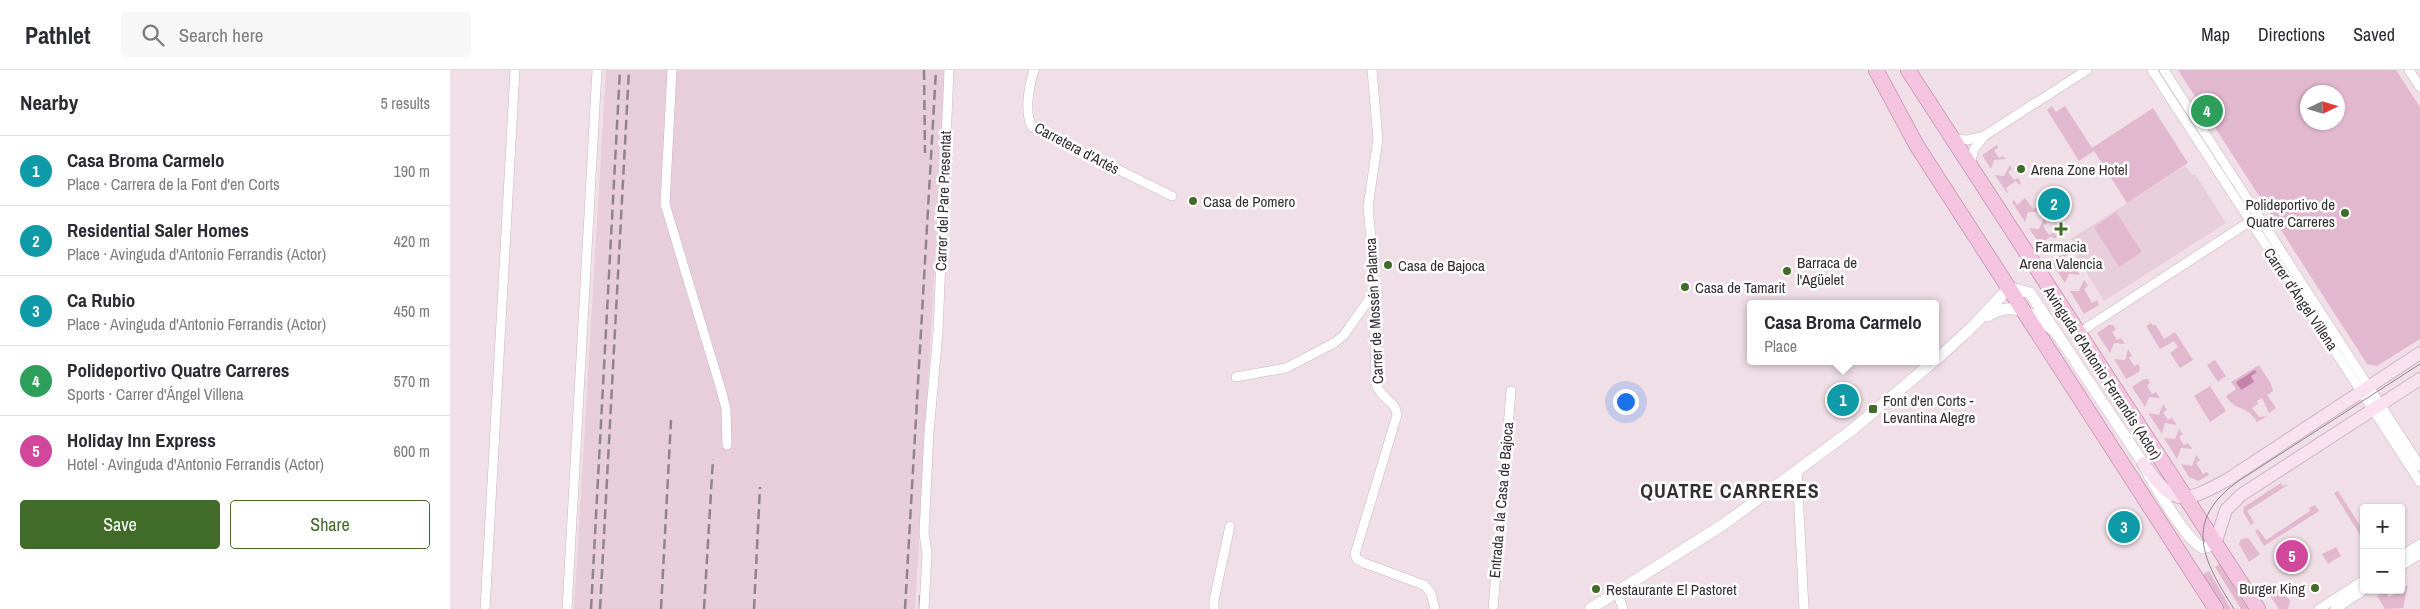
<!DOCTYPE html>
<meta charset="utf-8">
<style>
:root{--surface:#fff;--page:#f7f7f7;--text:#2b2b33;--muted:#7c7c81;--line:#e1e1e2;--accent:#416b28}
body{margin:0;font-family:"Archivo Narrow",sans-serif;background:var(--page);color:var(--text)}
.controls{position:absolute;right:15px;bottom:15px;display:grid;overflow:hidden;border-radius:5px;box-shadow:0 1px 4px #0004}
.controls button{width:45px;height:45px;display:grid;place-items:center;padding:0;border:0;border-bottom:1px solid var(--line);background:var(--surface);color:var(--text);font:25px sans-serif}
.compass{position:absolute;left:1850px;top:15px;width:45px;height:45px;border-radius:50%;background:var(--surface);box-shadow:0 1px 4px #0004;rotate:86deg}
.you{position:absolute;left:1175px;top:331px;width:18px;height:18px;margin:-12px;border:4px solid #fff;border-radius:50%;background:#1a73e8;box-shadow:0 0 0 8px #1a73e833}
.badge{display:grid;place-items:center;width:32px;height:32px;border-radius:50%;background:var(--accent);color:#fff;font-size:16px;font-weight:700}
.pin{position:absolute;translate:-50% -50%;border:2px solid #fff;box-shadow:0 1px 5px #0006}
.popup{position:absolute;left:1297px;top:230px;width:192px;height:65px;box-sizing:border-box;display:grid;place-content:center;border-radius:5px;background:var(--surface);filter:drop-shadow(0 1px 4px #0005);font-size:16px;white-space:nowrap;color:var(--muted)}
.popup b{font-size:19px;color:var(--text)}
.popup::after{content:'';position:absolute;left:50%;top:100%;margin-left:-10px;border:10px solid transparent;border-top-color:var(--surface)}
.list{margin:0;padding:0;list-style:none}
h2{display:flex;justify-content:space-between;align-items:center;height:65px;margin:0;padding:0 20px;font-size:21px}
h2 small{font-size:16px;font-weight:400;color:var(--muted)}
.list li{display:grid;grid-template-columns:32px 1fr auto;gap:15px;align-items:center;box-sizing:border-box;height:70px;padding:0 20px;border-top:1px solid var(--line)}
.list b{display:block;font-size:19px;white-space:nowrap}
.list p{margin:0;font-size:16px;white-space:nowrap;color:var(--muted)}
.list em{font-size:16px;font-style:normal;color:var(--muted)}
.actions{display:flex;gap:10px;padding:15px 20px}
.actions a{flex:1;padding:11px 0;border:1px solid var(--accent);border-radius:5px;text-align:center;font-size:18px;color:var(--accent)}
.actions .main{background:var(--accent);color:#fff}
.icon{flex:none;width:28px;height:28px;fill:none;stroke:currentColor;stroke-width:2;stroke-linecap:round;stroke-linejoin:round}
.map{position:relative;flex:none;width:1970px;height:539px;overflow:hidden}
header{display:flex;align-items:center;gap:30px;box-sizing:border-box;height:70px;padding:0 25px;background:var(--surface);border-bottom:1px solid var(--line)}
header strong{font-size:24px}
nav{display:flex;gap:28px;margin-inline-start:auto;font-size:18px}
.search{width:350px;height:45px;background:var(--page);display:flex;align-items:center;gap:12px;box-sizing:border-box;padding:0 18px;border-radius:5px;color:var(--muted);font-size:19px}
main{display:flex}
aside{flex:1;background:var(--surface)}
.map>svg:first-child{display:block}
</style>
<header>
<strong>Pathlet</strong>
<div class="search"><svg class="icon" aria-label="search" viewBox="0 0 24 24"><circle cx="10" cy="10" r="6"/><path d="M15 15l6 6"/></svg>Search here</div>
<nav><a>Map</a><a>Directions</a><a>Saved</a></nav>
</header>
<main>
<aside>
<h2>Nearby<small>5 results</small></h2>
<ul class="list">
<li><span class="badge" style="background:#0f9aa8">1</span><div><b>Casa Broma Carmelo</b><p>Place · Carrera de la Font d'en Corts</p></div><em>190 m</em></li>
<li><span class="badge" style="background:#0f9aa8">2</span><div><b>Residential Saler Homes</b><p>Place · Avinguda d'Antonio Ferrandis (Actor)</p></div><em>420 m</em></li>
<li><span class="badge" style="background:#0f9aa8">3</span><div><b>Ca Rubio</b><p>Place · Avinguda d'Antonio Ferrandis (Actor)</p></div><em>450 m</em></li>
<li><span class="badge" style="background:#2e9e5b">4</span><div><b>Polideportivo Quatre Carreres</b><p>Sports · Carrer d'Ángel Villena</p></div><em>570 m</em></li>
<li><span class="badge" style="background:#d1479c">5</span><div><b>Holiday Inn Express</b><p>Hotel · Avinguda d'Antonio Ferrandis (Actor)</p></div><em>600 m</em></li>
</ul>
<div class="actions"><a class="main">Save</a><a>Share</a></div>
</aside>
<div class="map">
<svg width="1970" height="539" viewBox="0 0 1970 539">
<rect width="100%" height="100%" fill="#f1dfe8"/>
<!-- built -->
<g fill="#e8cedb">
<polygon points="156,0 496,0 465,539 124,539"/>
<polygon points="1735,96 1742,105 1745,104 1776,153 1654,231 1625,184 1629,181 1621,169"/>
</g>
<!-- green -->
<g fill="#e2b8ce" fill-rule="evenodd">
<path d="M 1728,0 L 1946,0 L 1970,37 L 1970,269 L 1927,296 L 1917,294 ZM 1888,22 L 1888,52 L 1858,52 L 1858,22 Z"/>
<polygon points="1602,36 1606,42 1615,36 1642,78 1703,38 1738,93 1677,133 1644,81 1629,91 1597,40"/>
<polygon points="1547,75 1548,78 1544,80 1549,88 1553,86 1556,89 1544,90 1541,99 1532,85"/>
<polygon points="1560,95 1562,99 1558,102 1564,110 1568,108 1571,113 1569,115 1566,111 1556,118 1558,122 1557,123 1545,105 1554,106"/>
<polygon points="1575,128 1583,139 1587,137 1590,142 1578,142 1575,152 1562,132 1564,130 1567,135"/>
<polygon points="1666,142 1692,182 1669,197 1644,157"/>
<polygon points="1594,148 1597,153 1593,156 1599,165 1604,162 1607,167 1604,169 1602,166 1592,172 1594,177 1592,178 1579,158 1589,159"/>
<polygon points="1613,178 1618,185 1613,188 1622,201 1626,199 1630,205 1619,204 1615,213 1598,188 1602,191 1613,184 1610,179"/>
<polygon points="1634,210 1638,216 1634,219 1642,233 1647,230 1649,235 1634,244 1620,221 1629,221"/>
<polygon points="1701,253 1703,256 1705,254 1714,269 1725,262 1743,290 1730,298 1720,283 1728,277 1724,271 1710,279 1696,256"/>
<polygon points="1659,255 1663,255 1666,259 1662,262 1667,270 1671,268 1675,274 1664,273 1660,283 1647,263"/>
<polygon points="1678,279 1682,286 1679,288 1684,296 1688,294 1690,298 1689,302 1676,309 1664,289 1675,290"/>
<polygon points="1765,290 1776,306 1768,312 1757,295"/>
<path d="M 1809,295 L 1821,314 L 1823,321 L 1817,325 L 1826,338 L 1819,343 L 1812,328 L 1807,331 L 1808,334 L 1802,338 L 1809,347 L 1817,346 L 1807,352 C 1795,333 1786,343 1776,326 L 1786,319 L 1781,312 Z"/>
<polygon points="1694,309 1698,309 1700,313 1697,316 1702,324 1706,322 1710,328 1699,327 1695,337 1682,317"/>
<polygon points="1760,316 1776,341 1760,352 1744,326"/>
<polygon points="1713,334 1717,340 1713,342 1718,350 1722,348 1727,355 1715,353 1712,364 1698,343 1709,345"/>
<polygon points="1729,359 1733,364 1729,367 1734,375 1738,373 1742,379 1731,378 1727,389 1714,368 1725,369"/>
<polygon points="1746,385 1750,390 1746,393 1753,404 1757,402 1759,405 1748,411 1739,407 1731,394 1742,396"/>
<polygon points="1831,413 1833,416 1839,414 1797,441 1804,452 1801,455 1793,442 1794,437"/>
<polygon points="1888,421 1914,462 1914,471 1884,423"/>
<polygon points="1865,435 1869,441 1814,476 1805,461 1808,459 1816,470 1860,441 1859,438"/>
<polygon points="1798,468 1810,484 1799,492 1789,474 1791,469"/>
<polygon points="1886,477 1891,486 1878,494 1872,484"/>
<polygon points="1770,494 1799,539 1791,539 1765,497"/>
<polygon points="1759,501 1781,539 1774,539 1752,505"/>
<polygon points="1958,515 1953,538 1935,539 1927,526 1935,521 1939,527"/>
<polygon points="1831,517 1840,531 1838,539 1829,539 1819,524"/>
</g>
<!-- water -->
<polygon fill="#c384a7" points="1805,300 1807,302 1801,306 1804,312 1791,320 1786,312"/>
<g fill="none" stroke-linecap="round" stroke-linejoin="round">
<!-- stream -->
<polyline stroke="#c384a7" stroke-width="2.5" points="470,539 470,526"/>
<defs>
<g id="minor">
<polyline points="222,0 215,134 272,323 276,339 277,375"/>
<path d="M 584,0 C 579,16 574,42 582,57 L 722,126"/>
<path d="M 922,0 L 928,69 L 918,137 L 923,190 L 926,313 C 929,328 946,330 947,345 L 905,484 L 907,489 L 914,493 L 974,515 L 981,523 L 985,539"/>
<polyline points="1702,0 1970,412"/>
<polyline points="1714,0 1970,396"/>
<polyline points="1959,0 1970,17"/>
<polyline points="1504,69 1518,70 1534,66 1637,0"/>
<polyline points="1520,94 1524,79 1534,66"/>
<polyline points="1627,264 1799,152"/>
<polyline points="786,307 836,298 884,273 894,265 924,222"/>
<polyline points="1347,399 1354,539"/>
<polyline points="1951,486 1970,474"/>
<polyline points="1951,496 1970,484"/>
<polyline points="1167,522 1173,539"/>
<polyline points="35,539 65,0"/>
<polyline points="117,539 147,0"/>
<polyline points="474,539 477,484 474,463 479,362 488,262 499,0"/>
<polyline points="764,539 764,530 780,456"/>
<polyline points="1043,539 1061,321"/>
<polyline points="1869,539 1914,510"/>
<polyline points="1885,539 1914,520"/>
</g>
<g id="tertiary">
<path d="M 1538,246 C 1561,230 1584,243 1603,260"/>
<path d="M 1486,290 L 1522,257 L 1555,222 L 1565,219 L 1580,223 L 1693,393 C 1702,412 1736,470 1753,478 L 1765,474"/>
<polyline points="1140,539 1274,454 1402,360 1484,291"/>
</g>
<g id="secondary">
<path d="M 1693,393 C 1724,436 1731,435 1777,410 L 1970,283"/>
<polyline points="1765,474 1776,440 1791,425 1970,309"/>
</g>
<g id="primary">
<polyline points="1426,0 1467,76 1766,539"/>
<polyline points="1458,0 1808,539"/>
</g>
</defs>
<!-- minor casing -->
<use href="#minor" stroke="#c9b7c0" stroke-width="10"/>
<!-- tertiary casing -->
<use href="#tertiary" stroke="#c9b7c0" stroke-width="12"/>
<!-- secondary casing -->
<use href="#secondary" stroke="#c9b7c0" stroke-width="14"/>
<!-- primary casing -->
<use href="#primary" stroke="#ac7694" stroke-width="16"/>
<!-- minor -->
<use href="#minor" stroke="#fff" stroke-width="9"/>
<!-- tertiary -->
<use href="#tertiary" stroke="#fff" stroke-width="11"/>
<!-- secondary -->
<use href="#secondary" stroke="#f9e1ef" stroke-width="12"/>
<!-- primary -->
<use href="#primary" stroke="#f4c4df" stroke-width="15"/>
<!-- tram -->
<path stroke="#90848a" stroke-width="1" d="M 1784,539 C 1753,490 1731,451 1790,410 L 1970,294"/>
<!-- rail -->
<g stroke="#90848a" stroke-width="2.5" stroke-dasharray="10 5" stroke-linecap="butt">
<polyline points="474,0 475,83"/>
<polyline points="141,539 170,0"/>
<polyline points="150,539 179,0"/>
<polyline points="211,539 221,350"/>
<polyline points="254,539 263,389"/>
<polyline points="304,539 310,417"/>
<polyline points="455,539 486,0"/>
</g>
</g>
<!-- markers -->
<g fill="#416b28" stroke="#fff" stroke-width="2">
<circle cx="1571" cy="99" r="5"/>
<circle cx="743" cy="131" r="5"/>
<circle cx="1895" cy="143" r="5"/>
<path d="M1608.5 151.5h5v5h5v5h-5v5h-5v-5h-5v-5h5z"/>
<circle cx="938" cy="195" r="5"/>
<circle cx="1337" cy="201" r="5"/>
<circle cx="1235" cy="217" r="5"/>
<rect x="1418" y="334" width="10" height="10" rx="2.5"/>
<circle cx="1865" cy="518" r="5"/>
<circle cx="1146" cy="519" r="5"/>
</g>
<g text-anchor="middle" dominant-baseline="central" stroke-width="5" stroke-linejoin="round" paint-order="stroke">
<!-- street labels -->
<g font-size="15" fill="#352e31" stroke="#fff">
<text transform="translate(627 78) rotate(28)">Carretera d'Artés</text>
<text transform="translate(493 131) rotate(-88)">Carrer del Pare Presentat</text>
<text transform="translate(1851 229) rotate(56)">Carrer d'Ángel Villena</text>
<text transform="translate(924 241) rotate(-93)">Carrer de Mossén Palanca</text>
<text transform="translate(1653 303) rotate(57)">Avinguda d'Antonio Ferrandis (Actor)</text>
<text transform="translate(1051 430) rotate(-85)">Entrada a la Casa de Bajoca</text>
</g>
<!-- poi labels -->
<g font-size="15" fill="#352e31" stroke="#fff" text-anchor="start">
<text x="1581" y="99">Arena Zone Hotel</text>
<text x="753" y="131">Casa de Pomero</text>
<text x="1885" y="134" text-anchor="end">Polideportivo de<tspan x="1885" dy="17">Quatre Carreres</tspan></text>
<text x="1611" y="176" text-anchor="middle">Farmacia<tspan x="1611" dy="17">Arena Valencia</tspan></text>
<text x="1347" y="192">Barraca de<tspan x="1347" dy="17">l'Agüelet</tspan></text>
<text x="948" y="195">Casa de Bajoca</text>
<text x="1245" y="217">Casa de Tamarit</text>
<text x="1433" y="330">Font d'en Corts -<tspan x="1433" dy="17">Levantina Alegre</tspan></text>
<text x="1855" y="518" text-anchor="end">Burger King</text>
<text x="1156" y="519">Restaurante El Pastoret</text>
</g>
<!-- district labels -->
<g font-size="20" font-weight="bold" letter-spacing="1" fill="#352e31" stroke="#fff">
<text x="1280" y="420">QUATRE CARRERES</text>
</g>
</g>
</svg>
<div class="controls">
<button>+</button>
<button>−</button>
</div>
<svg class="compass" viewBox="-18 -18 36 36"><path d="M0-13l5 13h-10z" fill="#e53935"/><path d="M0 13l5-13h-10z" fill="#7c7c81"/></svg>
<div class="you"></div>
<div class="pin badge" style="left:1393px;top:330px;background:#0f9aa8">1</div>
<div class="popup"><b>Casa Broma Carmelo</b>Place</div>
<div class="pin badge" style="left:1604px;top:134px;background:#0f9aa8">2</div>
<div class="pin badge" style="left:1674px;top:457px;background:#0f9aa8">3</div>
<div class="pin badge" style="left:1757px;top:41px;background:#2e9e5b">4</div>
<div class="pin badge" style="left:1842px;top:486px;background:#d1479c">5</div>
</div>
</main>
